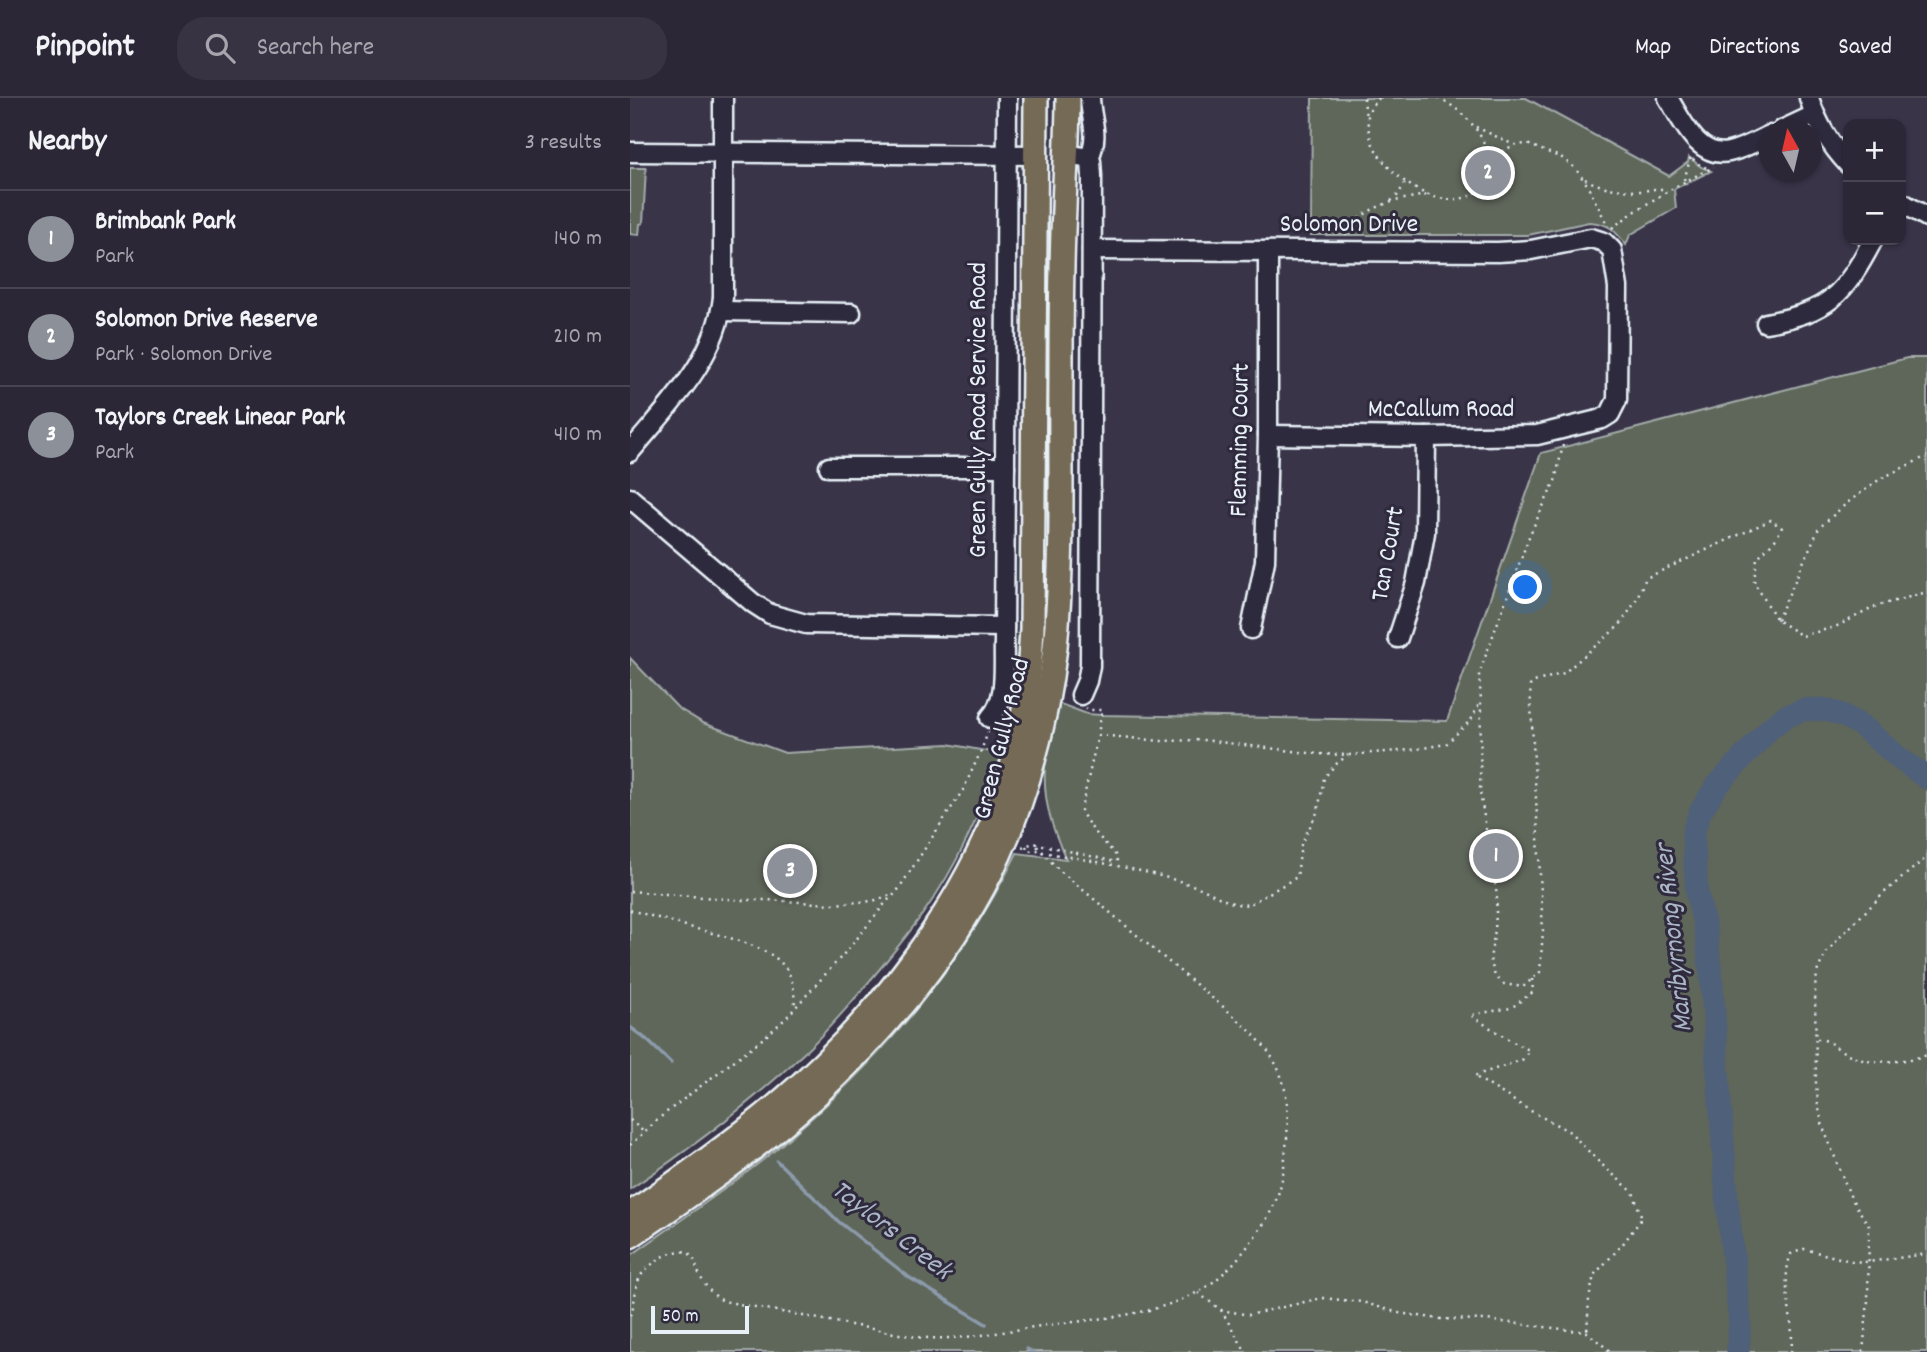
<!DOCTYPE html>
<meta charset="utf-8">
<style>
:root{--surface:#2c2737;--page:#383342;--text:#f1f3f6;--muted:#a6a5ad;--line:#484452;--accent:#8c9099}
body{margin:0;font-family:Dekko,sans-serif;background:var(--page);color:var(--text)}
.controls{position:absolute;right:21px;top:21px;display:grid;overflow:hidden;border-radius:14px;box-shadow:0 2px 5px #0004}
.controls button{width:63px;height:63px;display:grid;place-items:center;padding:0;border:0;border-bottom:2px solid var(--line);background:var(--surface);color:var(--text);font:35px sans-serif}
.compass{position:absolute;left:1129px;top:21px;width:63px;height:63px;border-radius:50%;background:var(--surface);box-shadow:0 2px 5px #0004;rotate:352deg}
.scale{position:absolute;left:21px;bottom:18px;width:98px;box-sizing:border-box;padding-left:7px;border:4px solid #e8f1f8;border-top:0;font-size:19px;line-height:24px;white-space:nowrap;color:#e8f1f8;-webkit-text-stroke:5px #2f2a3d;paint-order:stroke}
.you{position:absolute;left:896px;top:490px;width:24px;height:24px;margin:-18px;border:5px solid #fff;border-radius:50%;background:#1a73e8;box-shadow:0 0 0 10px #1a73e833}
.badge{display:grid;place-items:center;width:46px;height:46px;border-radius:50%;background:var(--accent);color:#fff;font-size:23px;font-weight:700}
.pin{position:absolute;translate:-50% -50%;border:4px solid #fff;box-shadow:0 2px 7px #0006}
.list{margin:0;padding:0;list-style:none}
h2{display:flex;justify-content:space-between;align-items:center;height:91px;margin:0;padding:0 28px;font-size:30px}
h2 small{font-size:23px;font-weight:400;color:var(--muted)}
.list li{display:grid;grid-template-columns:46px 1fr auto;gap:21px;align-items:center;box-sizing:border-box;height:98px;padding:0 28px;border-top:2px solid var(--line)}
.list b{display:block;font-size:26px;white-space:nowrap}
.list p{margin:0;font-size:23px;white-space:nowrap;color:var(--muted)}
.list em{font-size:23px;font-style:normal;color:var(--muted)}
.icon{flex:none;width:38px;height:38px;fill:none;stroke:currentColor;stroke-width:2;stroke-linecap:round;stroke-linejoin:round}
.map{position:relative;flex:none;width:1297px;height:1254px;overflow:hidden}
header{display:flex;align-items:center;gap:42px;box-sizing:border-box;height:98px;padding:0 35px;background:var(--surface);border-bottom:2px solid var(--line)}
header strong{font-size:33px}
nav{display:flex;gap:38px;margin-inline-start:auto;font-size:24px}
.search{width:490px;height:63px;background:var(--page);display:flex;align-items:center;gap:18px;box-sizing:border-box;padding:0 24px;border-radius:28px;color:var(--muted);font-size:26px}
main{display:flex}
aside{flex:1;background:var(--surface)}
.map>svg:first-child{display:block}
</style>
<header>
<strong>Pinpoint</strong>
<div class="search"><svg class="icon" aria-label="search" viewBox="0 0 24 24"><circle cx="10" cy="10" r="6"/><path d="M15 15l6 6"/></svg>Search here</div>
<nav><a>Map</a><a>Directions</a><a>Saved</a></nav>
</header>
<main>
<aside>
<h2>Nearby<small>3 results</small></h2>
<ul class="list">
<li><span class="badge">1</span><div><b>Brimbank Park</b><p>Park</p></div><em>140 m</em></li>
<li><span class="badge">2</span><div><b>Solomon Drive Reserve</b><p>Park · Solomon Drive</p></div><em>210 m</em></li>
<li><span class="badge">3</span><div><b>Taylors Creek Linear Park</b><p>Park</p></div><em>410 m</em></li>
</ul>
</aside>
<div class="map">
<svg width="1297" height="1254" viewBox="0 0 1297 1254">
<rect width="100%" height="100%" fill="#3a3449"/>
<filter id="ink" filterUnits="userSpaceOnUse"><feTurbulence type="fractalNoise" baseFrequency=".0143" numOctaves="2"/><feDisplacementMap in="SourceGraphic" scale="14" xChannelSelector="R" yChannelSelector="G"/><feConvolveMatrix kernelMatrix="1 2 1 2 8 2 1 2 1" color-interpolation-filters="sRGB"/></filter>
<g filter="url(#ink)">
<!-- green -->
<g fill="#5e665a" stroke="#a3aca9" stroke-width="2">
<path d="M 682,0 L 896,0 L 1039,78 L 1058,64 L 1059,59 L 1071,69 L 1081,73 L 1044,91 L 1046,110 L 1000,137 L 996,147 C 985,132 979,125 959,124 L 898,137 L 681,137 Z"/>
<polygon points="0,70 16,70 13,125 10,126 9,137 0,136"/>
<path d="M 1277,260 L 1297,260 L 1297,1254 L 0,1254 L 0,1158 C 45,1126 91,1095 134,1061 C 148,1050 161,1038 175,1026 C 263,949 335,860 387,755 L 436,761 C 422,731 413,703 415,670 C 416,649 424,626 428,605 L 457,616 L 471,617 L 817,623 L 911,355 Z"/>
<path d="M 0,560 L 48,610 L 73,625 L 155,655 L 318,646 L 372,656 C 354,704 335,752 307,795 C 291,820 272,844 253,867 C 228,897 203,927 175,954 C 121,1005 62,1050 0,1091 Z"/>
</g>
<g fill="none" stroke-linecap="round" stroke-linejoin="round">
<!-- stream -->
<g stroke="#8c9bac" stroke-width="3.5">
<polyline points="0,929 17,942 41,965"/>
<polyline points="147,1063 209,1124 280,1180 356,1226"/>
<polyline points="397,1251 403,1254"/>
</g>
<!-- river -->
<polyline stroke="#4f617a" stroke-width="23" points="1108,1254 1110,1224 1097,1101 1081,876 1076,835 1067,795 1063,735 1070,714 1086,689 1141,629 1156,618 1173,612 1193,611 1212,617 1232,628 1270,661 1297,680"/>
<defs>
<g id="minor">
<path d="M 1038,0 C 1052,22 1068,61 1099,54 C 1113,51 1127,43 1140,37"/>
<path d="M 1179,0 C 1187,25 1200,47 1218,66"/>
<polyline points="1152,32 1184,17"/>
<polyline points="0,54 406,57"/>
<polyline points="437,56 459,60 461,63 462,78 460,568 457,583 451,597"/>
<path d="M 459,60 C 470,36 461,24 460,0"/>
<polyline points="1271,104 1297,119"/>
<polyline points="462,152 868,154 901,152 961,140 974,144 982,152 988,189 987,302 980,316 972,321 907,337 796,339 638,337"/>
<polyline points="91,213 221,215"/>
<path d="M 1136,225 C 1199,214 1214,197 1243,142"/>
<path d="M 0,354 C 38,308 86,262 93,199 L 93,0"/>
<polyline points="199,369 375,369"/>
<polyline points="0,400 123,505 140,516 176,526 374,529"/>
<polyline points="621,531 635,463 638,337 638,153"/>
<polyline points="768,540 786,485 795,435 796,339"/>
<path d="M 360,620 C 378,601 373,569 374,543 L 377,0"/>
</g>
<g id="major">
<path d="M 0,1116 C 50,1082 99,1047 146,1008 C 238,931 322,826 367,714 C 390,656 399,593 402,531 L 406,0"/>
<path d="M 0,1138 C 63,1095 126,1052 183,1000 C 255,933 328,848 369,757 C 398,693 417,620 425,549 C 434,461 430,370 431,281 C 431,225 431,168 434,111 C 435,74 438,37 438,0"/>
</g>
</defs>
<!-- minor casing -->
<use href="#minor" stroke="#e8f1f8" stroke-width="23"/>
<!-- major casing -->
<use href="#major" stroke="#e8f1f8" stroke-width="28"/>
<!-- path -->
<g stroke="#e8f1f8" stroke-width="2.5" stroke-dasharray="2 5" stroke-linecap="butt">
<polyline points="734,0 736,21"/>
<path d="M 749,0 C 736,13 736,21 740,38 C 747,65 782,95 809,100 C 846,107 869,84 855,48 C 848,28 826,7 807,0"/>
<polyline points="846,29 884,47"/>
<polyline points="860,60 884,47 897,46 932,60 945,70 956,85 978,128"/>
<polyline points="1063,61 1071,68 1081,71"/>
<path d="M 955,81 C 972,90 990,93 1010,93 C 1019,93 1028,88 1037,93"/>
<polyline points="1054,82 1061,58"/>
<polyline points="761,103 767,98 776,84"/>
<path d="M 982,130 C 1014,106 1048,86 1084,69"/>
<path d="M 716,137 C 733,107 766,102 797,97"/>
<polyline points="933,347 925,383 900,436 849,576 851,602 850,694 867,798 865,832 860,861 865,878 874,886 893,889 910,874 913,833 900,588 904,584 934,575 990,527 1004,506 1016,480 1141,422 1152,430 1145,442 1127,460 1124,484 1147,522 1172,538 1205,529 1247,508 1297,494"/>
<polyline points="1147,522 1189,430 1217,405 1250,381 1297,358"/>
<polyline points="468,637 532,643 573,642 687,656 718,657 781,652 816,646 841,622 849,606"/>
<polyline points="396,748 398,753 410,752"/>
<path d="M 392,749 L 404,745 L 486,764 L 488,760 C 476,745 458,730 451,712 L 468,637 L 472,612 L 459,612 L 456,610"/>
<path d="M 412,754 C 464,763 515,772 565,788 C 583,794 601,810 620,806 L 667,779 L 671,746 L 688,713 L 694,680 L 705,667 L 718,657"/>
<polyline points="0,793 109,802 137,802 203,806 243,803 263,796"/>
<path d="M 0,812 C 21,818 42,824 63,830 C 88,837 137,847 153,867 C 164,879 164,893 165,908"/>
<polyline points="902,881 903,894 881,910 840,917 881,943 899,952 892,962 844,978 899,1012 940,1034 970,1065 1003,1094 1012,1120 992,1147 964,1177 959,1201 957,1234"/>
<path d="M 1187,941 C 1198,941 1203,948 1212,953 C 1239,968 1269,965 1297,957"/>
<polyline points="0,1022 15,1035"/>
<polyline points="0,1047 33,1017 136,938 155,921 221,848 257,803 266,795 333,692 351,653 358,634"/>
<polyline points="568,1195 591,1212 619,1217 692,1200 732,1204 769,1215 809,1221 856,1222 957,1234 981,1254"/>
<polyline points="591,1212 616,1254"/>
<path d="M 0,1217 C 6,1205 4,1191 10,1179 C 17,1167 49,1143 62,1158 C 65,1162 66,1169 68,1173 C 73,1186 81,1196 93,1203 L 280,1238 C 324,1245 367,1234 411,1228 C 462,1221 519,1219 566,1195 C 588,1184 609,1161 623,1141 C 644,1113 652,1094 655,1059 C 659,1025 661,991 643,961 C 627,934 588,905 563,884 C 518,847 474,809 429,772 L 404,745"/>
<path d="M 1161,1254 C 1166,1221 1149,1188 1161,1156 L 1174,1151 L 1221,1163 L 1238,1164 L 1297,1156"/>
<polyline points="1233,1254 1238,1203 1239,1128 1221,1100 1193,1029 1188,1007 1186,985 1185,889 1188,871 1197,854 1210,839 1255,794 1297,759"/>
</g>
<!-- minor -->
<use href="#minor" stroke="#2f2a3d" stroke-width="18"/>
<!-- major -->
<use href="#major" stroke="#756a55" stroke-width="23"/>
</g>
</g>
<g text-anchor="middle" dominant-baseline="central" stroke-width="6" stroke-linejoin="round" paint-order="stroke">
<!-- street labels -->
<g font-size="26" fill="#e8f1f8" stroke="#2f2a3d">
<text x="719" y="127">Solomon Drive</text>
<text transform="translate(349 312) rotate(-90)">Green Gully Road Service Road</text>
<text x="811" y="312">McCallum Road</text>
<text transform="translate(611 342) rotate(-89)">Flemming Court</text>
<text transform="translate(759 456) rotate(-80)">Tan Court</text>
<text transform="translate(373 641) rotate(-76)">Green Gully Road</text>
</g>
<!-- water labels -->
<g font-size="28" font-style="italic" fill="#abb7c6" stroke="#2f2a3d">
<text transform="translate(1046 840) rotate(-96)">Maribyrnong River</text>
<text transform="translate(260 1134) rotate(38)">Taylors Creek</text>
</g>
</g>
</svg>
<div class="controls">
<button>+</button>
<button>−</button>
</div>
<svg class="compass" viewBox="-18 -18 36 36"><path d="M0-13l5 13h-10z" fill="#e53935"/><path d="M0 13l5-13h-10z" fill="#a6a5ad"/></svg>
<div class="scale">50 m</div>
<div class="you"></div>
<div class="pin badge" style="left:866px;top:758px">1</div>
<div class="pin badge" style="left:858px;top:75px">2</div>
<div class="pin badge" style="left:160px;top:773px">3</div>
</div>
</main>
